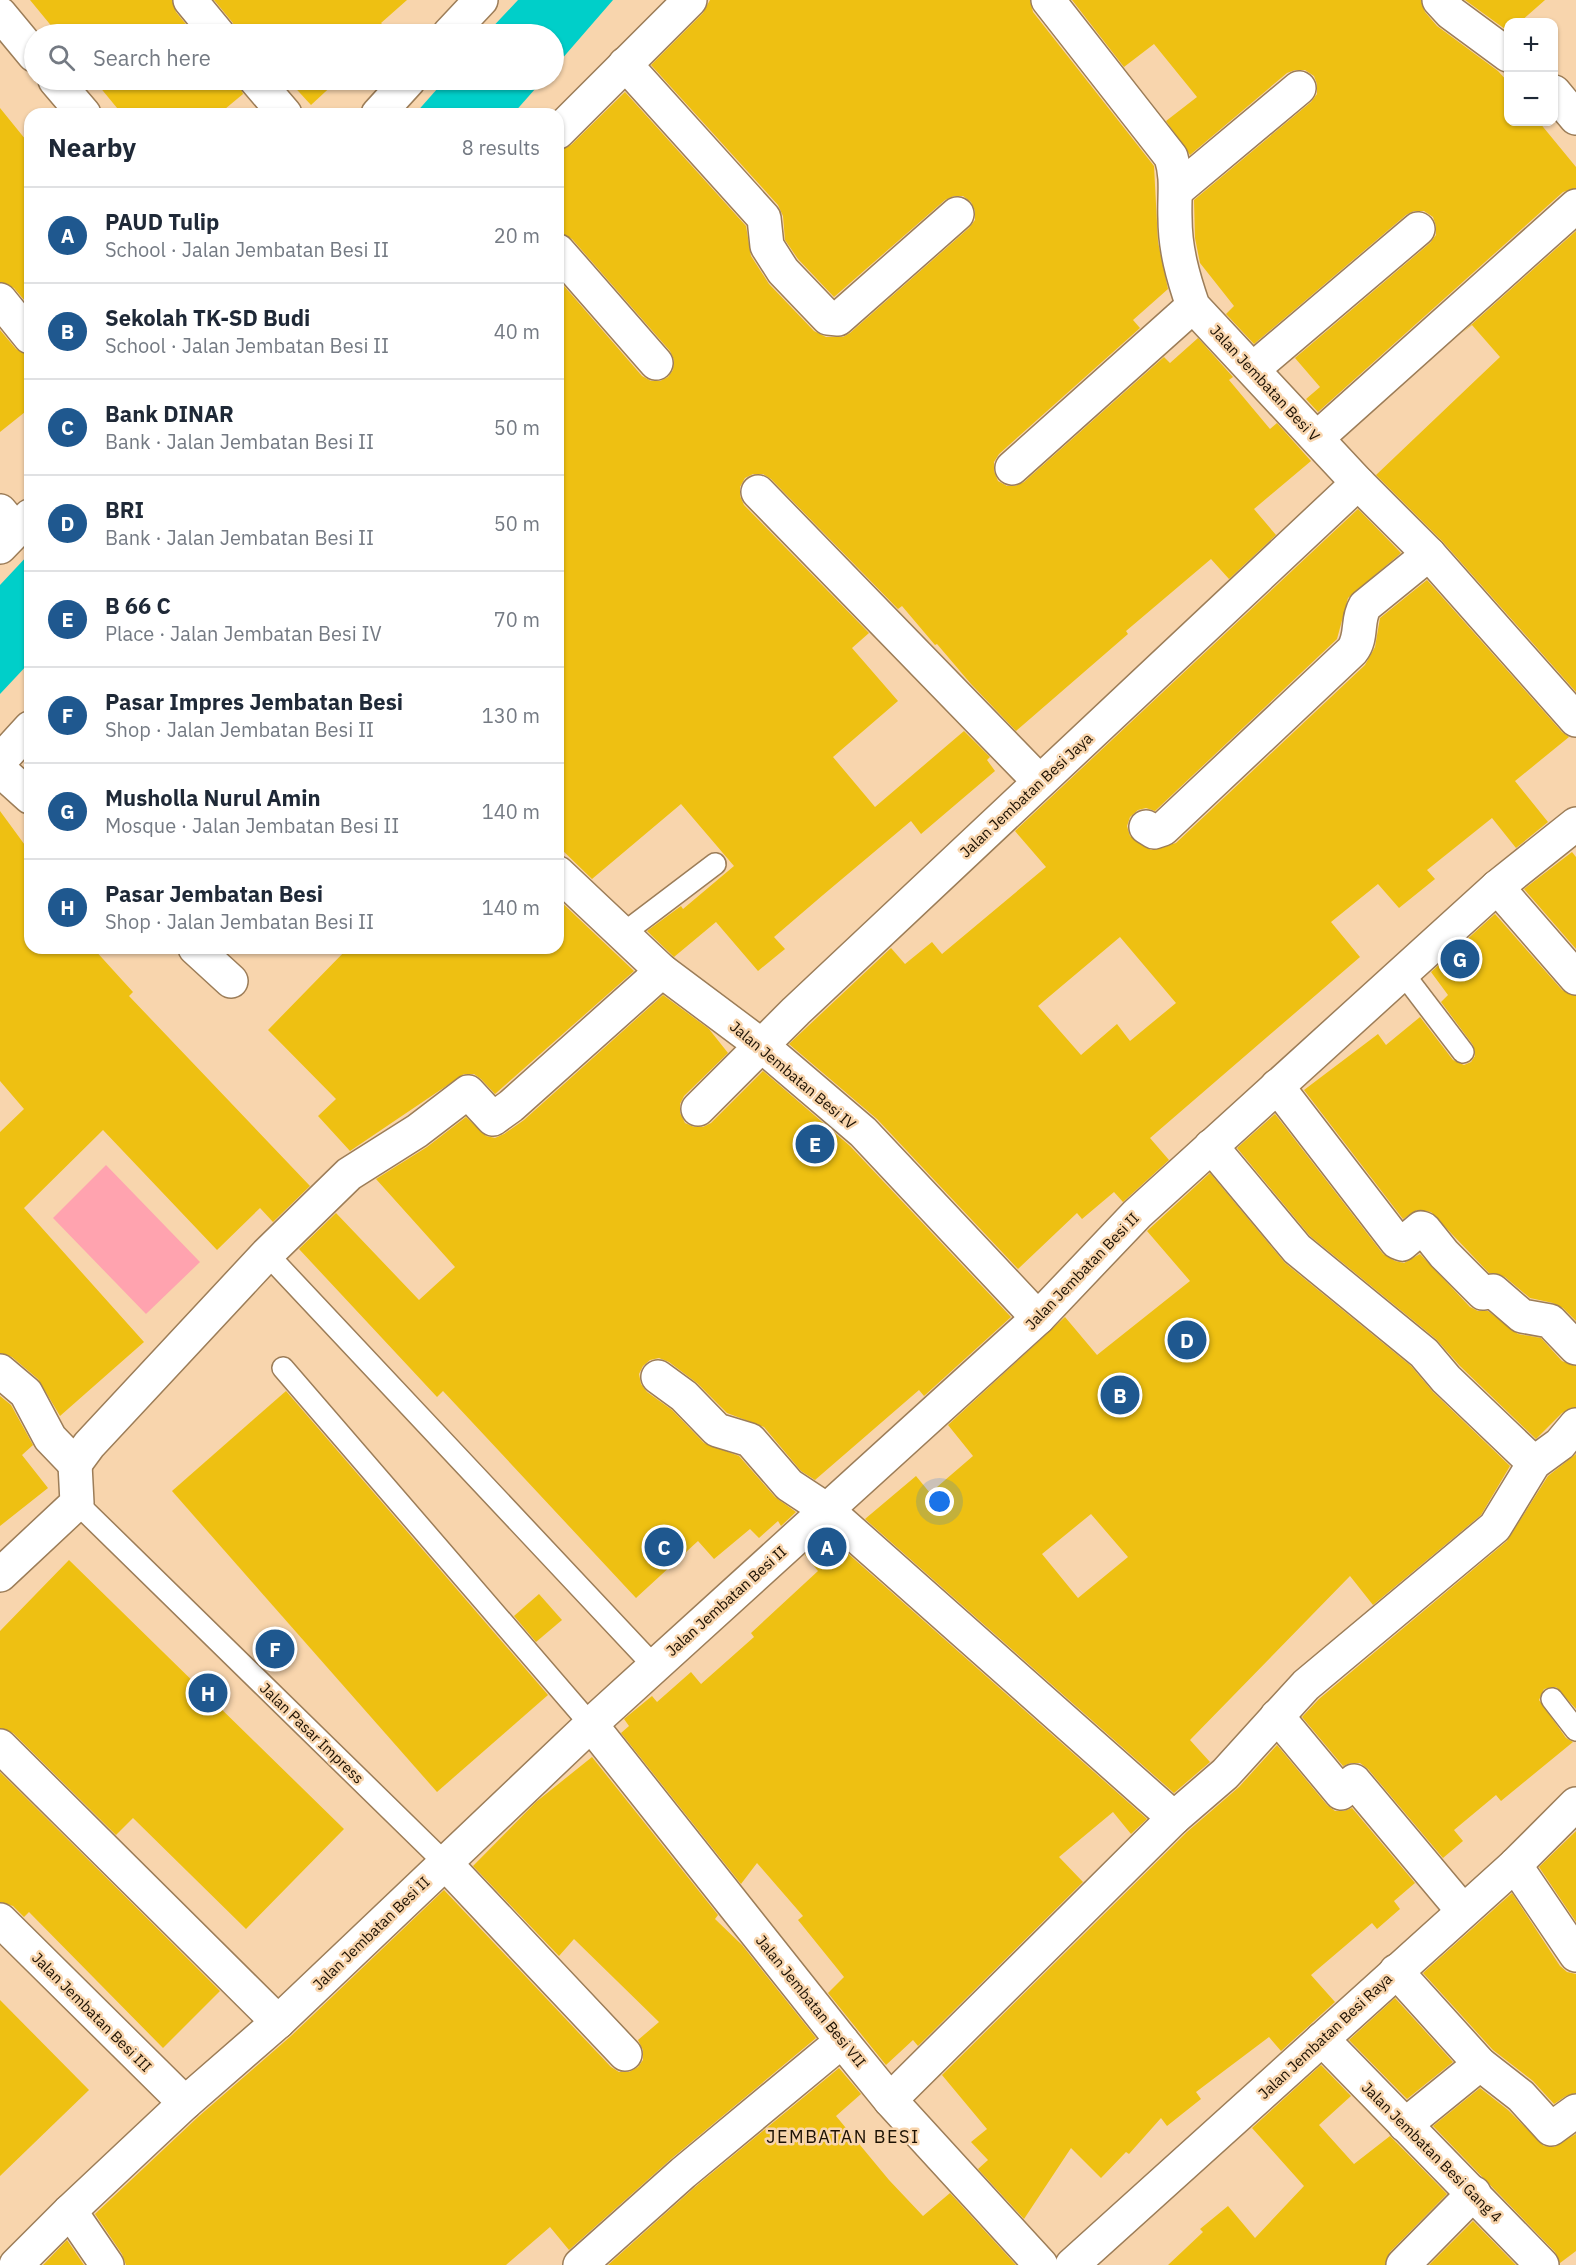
<!DOCTYPE html>
<meta charset="utf-8">
<style>
:root{--surface:#fff;--page:#f2f2f3;--text:#1f2937;--muted:#747a83;--line:#e0e1e3;--accent:#1f588f}
body{margin:0;font-family:"IBM Plex Sans",sans-serif;background:var(--page);color:var(--text)}
.controls{position:absolute;right:18px;top:18px;display:grid;overflow:hidden;border-radius:12px;box-shadow:0 2px 4px #0004}
.controls button{width:54px;height:54px;display:grid;place-items:center;padding:0;border:0;border-bottom:2px solid var(--line);background:var(--surface);color:var(--text);font:30px sans-serif}
.you{position:absolute;left:940px;top:1502px;width:21px;height:21px;margin:-15px;border:4px solid #fff;border-radius:50%;background:#1a73e8;box-shadow:0 0 0 9px #1a73e833}
.badge{display:grid;place-items:center;width:39px;height:39px;border-radius:50%;background:var(--accent);color:#fff;font-size:20px;font-weight:700}
.pin{position:absolute;translate:-50% -50%;border:3px solid #fff;box-shadow:0 2px 6px #0006}
.list{margin:0;padding:0;list-style:none}
h2{display:flex;justify-content:space-between;align-items:center;height:78px;margin:0;padding:0 24px;font-size:26px}
h2 small{font-size:20px;font-weight:400;color:var(--muted)}
.list li{display:grid;grid-template-columns:39px 1fr auto;gap:18px;align-items:center;box-sizing:border-box;height:96px;padding:0 24px;border-top:2px solid var(--line)}
.list b{display:block;font-size:22px;white-space:nowrap}
.list p{margin:0;font-size:20px;white-space:nowrap;color:var(--muted)}
.list em{font-size:20px;font-style:normal;color:var(--muted)}
.icon{flex:none;width:33px;height:33px;fill:none;stroke:currentColor;stroke-width:2;stroke-linecap:round;stroke-linejoin:round}
.map{position:relative;flex:none;width:1576px;height:2265px;overflow:hidden}
.search{position:absolute;background:var(--surface);box-shadow:0 2px 4px #0004;left:24px;top:24px;width:540px;height:66px;display:flex;align-items:center;gap:15px;box-sizing:border-box;padding:0 21px;border-radius:33px;color:var(--muted);font-size:22px}
.panel{position:absolute;background:var(--surface);box-shadow:0 2px 4px #0004;left:24px;top:108px;width:540px;height:846px;border-radius:18px}
.map>svg:first-child{display:block}
</style>
<div class="map">
<svg width="1576" height="2265" viewBox="0 0 1576 2265">
<rect width="100%" height="100%" fill="#f8d5ad"/>
<!-- green -->
<polygon fill="#ffa3af" points="106,1165 200,1262 146,1314 53,1218"/>
<!-- water -->
<g fill="#00cfc9">
<polygon points="518,0 613,0 554,68 554,34 486,34"/>
<polygon points="445,80 543,80 513,114 415,114"/>
<polygon points="30,553 30,662 0,694 0,585"/>
</g>
<!-- building -->
<g fill="#eec012" fill-rule="evenodd">
<polygon points="30,0 172,0 176,12 194,34 58,34"/>
<polygon points="214,0 407,0 381,23 390,32 387,34 236,34 233,23"/>
<polygon points="710,0 1030,0 1033,12 1154,166 1158,242 1168,289 1133,320 1140,328 999,454 994,462 994,471 998,481 1007,486 1015,486 1024,482 1164,357 1170,363 1198,338 1233,377 1229,380 1270,429 1277,423 1311,461 1254,509 1276,535 1229,579 1211,559 1126,631 1128,634 1016,731 971,684 937,644 935,645 902,606 898,609 771,479 763,474 753,474 745,478 740,487 740,496 744,505 869,633 852,648 898,701 833,757 875,807 964,731 990,757 987,760 995,771 921,834 911,821 823,895 774,937 785,949 758,971 716,922 674,957 647,931 681,906 683,909 734,866 681,804 592,879 558,846 558,279 642,376 651,381 660,381 668,377 673,370 674,360 670,351 572,239 558,233 558,150 571,145 625,92 746,226 751,256 769,284 814,331 826,337 843,337 850,333 969,228 975,220 975,211 971,202 963,196 954,196 945,200 834,297 798,259 785,240 783,216 778,205 651,65 703,13"/>
<polygon points="1072,0 1421,0 1425,12 1437,26 1498,71 1509,83 1509,122 1539,122 1576,167 1576,188 1563,192 1318,412 1306,399 1320,387 1295,358 1430,243 1436,235 1436,226 1433,217 1424,211 1414,211 1406,215 1254,344 1226,314 1234,306 1200,263 1195,238 1194,200 1311,102 1317,94 1317,84 1314,76 1305,70 1295,70 1287,73 1190,155 1166,121 1197,97 1154,44 1124,67"/>
<polygon points="1465,0 1545,0 1520,22 1509,22 1509,32"/>
<polygon points="94,80 238,80 243,94 219,114 122,114"/>
<polygon points="288,80 338,80 311,105"/>
<polygon points="0,108 30,145 30,307 14,288 0,282"/>
<polygon points="1576,231 1576,692 1443,542 1376,475 1500,357 1472,325 1462,333"/>
<polygon points="0,330 16,349 30,355 30,408 0,432"/>
<path d="M 1358,509 L 1401,553 L 1348,598 L 1337,639 L 1155,811 L 1146,808 L 1138,810 L 1130,817 L 1127,826 L 1130,836 L 1151,850 L 1176,843 L 1365,665 L 1375,647 L 1380,618 L 1427,580 L 1562,732 L 1569,737 L 1515,781 L 1548,822 L 1516,848 L 1492,818 L 1427,870 L 1435,879 L 1399,908 L 1378,884 L 1331,922 L 1360,957 L 1150,1138 L 1169,1160 L 1123,1202 L 1114,1192 L 1082,1219 L 1077,1213 L 1018,1269 L 877,1119 L 789,1044 L 891,948 L 905,964 L 932,942 L 942,954 L 1046,867 L 1015,831 ZM 1120,937 L 1176,1003 L 1130,1041 L 1117,1024 L 1081,1055 L 1038,1006 Z"/>
<polygon points="0,811 30,852 30,948 93,948 133,992 129,996 310,1186 273,1222 260,1208 217,1250 103,1130 24,1208 144,1342 60,1416 38,1379 12,1357 0,1353 0,1132 24,1109 0,1081"/>
<polygon points="1572,852 1576,857 1576,949 1524,889"/>
<polygon points="558,899 634,971 495,1094 481,1079 474,1074 464,1074 350,1151 318,1116 336,1099 268,1030 348,948 558,948"/>
<polygon points="1495,914 1562,990 1576,996 1576,1321 1563,1308 1553,1303 1530,1298 1505,1277 1489,1273 1431,1212 1417,1210 1403,1219 1304,1090 1378,1034 1386,1045 1420,1017 1453,1060 1464,1065 1471,1062 1475,1056 1473,1045 1441,1002 1448,995 1431,972"/>
<polygon points="663,995 709,1029 728,1053 684,1096 680,1104 680,1113 685,1123 694,1127 703,1127 711,1123 763,1071 850,1146 1011,1317 924,1396 919,1390 815,1480 801,1471 764,1427 727,1413 697,1383 669,1362 659,1358 650,1360 643,1366 639,1374 641,1384 647,1392 672,1410 704,1443 739,1456 775,1497 796,1512 781,1526 778,1521 759,1538 750,1529 714,1559 698,1541 636,1598 443,1391 437,1397 299,1249 336,1213 419,1300 455,1267 376,1179 427,1147 466,1117 486,1136 495,1138 504,1134 524,1120"/>
<polygon points="1275,1114 1383,1254 1395,1261 1404,1263 1420,1254 1470,1307 1478,1311 1488,1311 1518,1334 1541,1338 1562,1361 1576,1366 1576,1407 1562,1413 1536,1439 1460,1366 1436,1339 1310,1236 1237,1148"/>
<path d="M 1210,1173 L 1285,1263 L 1411,1366 L 1433,1392 L 1510,1466 L 1481,1515 L 1373,1605 L 1350,1576 L 1190,1740 L 1210,1762 L 1174,1793 L 865,1519 L 916,1476 L 930,1493 L 973,1456 L 948,1425 L 1065,1317 L 1097,1355 L 1190,1281 L 1147,1231 ZM 1091,1514 L 1128,1557 L 1078,1598 L 1042,1554 Z"/>
<polygon points="286,1391 548,1695 437,1792 172,1491"/>
<polygon points="0,1396 11,1405 33,1445 22,1455 48,1488 0,1526"/>
<polygon points="1576,1454 1576,1709 1556,1687 1544,1689 1539,1700 1566,1738 1573,1742 1501,1801 1496,1795 1454,1830 1463,1841 1443,1858 1368,1769 1360,1763 1351,1763 1343,1766 1302,1717 1319,1699 1507,1541 1548,1476"/>
<polygon points="827,1535 1147,1819 1131,1834 1113,1812 1059,1857 1083,1882 918,2046 913,2040 886,2065 828,1993 844,1977 798,1920 803,1916 757,1863 741,1884 621,1733 629,1726 624,1719 652,1696 657,1702 691,1672 701,1684 754,1637 751,1633 818,1571 805,1555"/>
<polygon points="69,1560 344,1829 246,1929 133,1818 116,1835 13,1733 0,1728 0,1631"/>
<polygon points="539,1594 562,1620 536,1642 514,1616"/>
<polygon points="1277,1745 1327,1805 1335,1811 1344,1811 1352,1808 1415,1883 1394,1901 1400,1909 1377,1929 1372,1923 1311,1975 1335,2002 1281,2051 1269,2037 1196,2092 1201,2099 1167,2126 1161,2118 1129,2154 1126,2152 1101,2178 1071,2148 1024,2219 978,2169 988,2160 971,2142 987,2129 942,2075 1187,1832 1239,1787"/>
<polygon points="592,1757 718,1915 715,1919 742,1945 816,2038 671,2159 569,2250 550,2227 506,2265 126,2265 122,2254 95,2214 198,2117 291,2036 444,1890 611,2067 619,2072 629,2072 638,2067 643,2060 643,2050 638,2040 659,2022 574,1939 559,1956 473,1866 536,1802"/>
<polygon points="0,1772 220,1991 163,2048 29,1912 24,1917 13,1906 0,1902"/>
<polygon points="1576,1831 1576,1922 1539,1867"/>
<polygon points="1512,1893 1560,1966 1567,1972 1576,1974 1576,2093 1566,2096 1554,2104 1533,2081 1493,2050 1423,1973"/>
<polygon points="1395,1998 1453,2062 1407,2099 1349,2040"/>
<polygon points="0,2000 89,2090 0,2176"/>
<polygon points="1321,2065 1351,2096 1319,2125 1354,2164 1390,2136 1447,2194 1390,2252 1385,2265 1168,2265 1203,2232 1200,2229 1228,2206 1255,2238 1304,2186 1252,2128"/>
<polygon points="839,2068 861,2094 836,2116 889,2180 923,2216 950,2193 1016,2265 608,2265 695,2187"/>
<polygon points="1480,2088 1508,2110 1544,2146 1554,2147 1576,2134 1576,2251 1560,2263 1555,2252 1433,2126"/>
<polygon points="1473,2221 1516,2265 1429,2265"/>
<polygon points="67,2240 84,2265 43,2265"/>
</g>
<g fill="none" stroke-linecap="round" stroke-linejoin="round">
<defs>
<g id="lane">
<polyline points="624,933 715,864"/>
<polyline points="1402,972 1463,1052"/>
<polyline points="267,1254 654,1666"/>
<polyline points="283,1368 592,1726"/>
<polyline points="77,1503 444,1862"/>
<polyline points="1552,1699 1576,1730"/>
</g>
<g id="street">
<polyline points="190,0 218,34"/>
<path d="M 1048,0 L 1171,157 C 1178,179 1174,196 1175,218 C 1175,249 1183,277 1193,306 L 1358,483 L 1429,554 L 1576,720"/>
<polyline points="1439,0 1451,13 1508,55"/>
<polyline points="0,14 34,55"/>
<polyline points="625,64 764,218 767,246 783,271 828,318 838,319 957,214"/>
<polyline points="55,80 84,114"/>
<polyline points="256,80 285,114"/>
<polyline points="1554,92 1576,118"/>
<polyline points="1177,190 1299,88"/>
<polyline points="558,251 656,363"/>
<polyline points="0,300 30,337"/>
<polyline points="1253,369 1418,229"/>
<polyline points="1317,438 1576,206"/>
<polyline points="1012,468 1193,306"/>
<polyline points="758,492 1039,781"/>
<polyline points="0,511 16,530"/>
<polyline points="0,770 30,797"/>
<path d="M 1146,827 L 1154,832 L 1163,829 L 1352,651 C 1363,637 1356,621 1365,606 L 1429,554"/>
<polyline points="558,873 662,971 761,1045 863,1132 1038,1318"/>
<polyline points="1497,887 1576,978"/>
<polyline points="195,948 231,981"/>
<polyline points="1277,1086 1397,1242 1402,1244 1421,1228 1424,1229 1444,1254 1483,1293 1493,1291 1522,1316 1550,1321 1576,1348"/>
<polyline points="698,1109 796,1011 1358,483"/>
<polyline points="1211,1146 1297,1249 1424,1353 1446,1379 1534,1463"/>
<polyline points="0,1371 26,1393 50,1438 75,1464 89,1445 267,1254 349,1174 417,1131 468,1092 493,1119 511,1106 662,971"/>
<polyline points="658,1377 684,1396 717,1430 750,1440 789,1485 827,1510 1174,1818 1225,1774 1306,1685 1495,1527 1534,1463 1560,1444 1576,1425"/>
<polyline points="0,1575 77,1503 75,1464"/>
<polyline points="1277,1716 1341,1793 1354,1781 1463,1911"/>
<polyline points="0,1746 278,2022"/>
<polyline points="444,1862 625,2054"/>
<polyline points="1515,1865 1576,1955"/>
<polyline points="0,1920 185,2103"/>
<polyline points="1396,1971 1480,2064 1521,2096 1551,2129 1576,2111"/>
<polyline points="1322,2039 1542,2265"/>
<polyline points="890,2100 1174,1818"/>
<polyline points="1405,2125 1480,2064"/>
<polyline points="70,2211 107,2265"/>
<polyline points="580,2265 683,2173 842,2041"/>
<polyline points="1403,2265 1474,2193"/>
</g>
<g id="secondary">
<polyline points="449,34 481,0"/>
<polyline points="378,114 409,80"/>
<polyline points="558,132 690,0"/>
<polyline points="0,547 30,516"/>
<polyline points="0,761 30,728"/>
<polyline points="592,1726 842,2041 890,2100 1041,2265"/>
<polyline points="16,2265 70,2211 185,2103 278,2022 601,1715 1038,1318 1137,1214 1497,887 1576,824"/>
<polyline points="1072,2265 1515,1865 1576,1804"/>
</g>
</defs>
<!-- lane casing -->
<use href="#lane" stroke="#9c7d58" stroke-width="24"/>
<!-- street casing -->
<use href="#street" stroke="#9c7d58" stroke-width="36"/>
<!-- secondary casing -->
<use href="#secondary" stroke="#9c7d58" stroke-width="36"/>
<!-- lane -->
<use href="#lane" stroke="#fff" stroke-width="21"/>
<!-- street -->
<use href="#street" stroke="#fff" stroke-width="33"/>
<!-- secondary -->
<use href="#secondary" stroke="#fff" stroke-width="33"/>
</g>
<g text-anchor="middle" dominant-baseline="central" stroke-width="5" stroke-linejoin="round" paint-order="stroke">
<!-- street labels -->
<g font-size="15" fill="#1c1103" stroke="#f8d5ad">
<text transform="translate(1265 383) rotate(47)">Jalan Jembatan Besi V</text>
<text transform="translate(1026 795) rotate(-43)">Jalan Jembatan Besi Jaya</text>
<text transform="translate(793 1075) rotate(40)">Jalan Jembatan Besi IV</text>
<text transform="translate(1082 1271) rotate(-46)">Jalan Jembatan Besi II</text>
<text transform="translate(726 1601) rotate(-42)">Jalan Jembatan Besi II</text>
<text transform="translate(312 1733) rotate(44)">Jalan Pasar Impress</text>
<text transform="translate(371 1933) rotate(-44)">Jalan Jembatan Besi II</text>
<text transform="translate(811 2001) rotate(51)">Jalan Jembatan Besi VII</text>
<text transform="translate(92 2012) rotate(45)">Jalan Jembatan Besi III</text>
<text transform="translate(1325 2036) rotate(-43)">Jalan Jembatan Besi Raya</text>
<text transform="translate(1432 2152) rotate(45)">Jalan Jembatan Besi Gang 4</text>
</g>
<!-- quarter labels -->
<g font-size="18" letter-spacing="1.5" fill="#1c1103" stroke="#f8d5ad">
<text x="843" y="2136">JEMBATAN BESI</text>
</g>
</g>
</svg>
<div class="controls">
<button>+</button>
<button>−</button>
</div>
<div class="you"></div>
<div class="pin badge" style="left:827px;top:1547px">A</div>
<div class="pin badge" style="left:1120px;top:1395px">B</div>
<div class="pin badge" style="left:664px;top:1547px">C</div>
<div class="pin badge" style="left:1187px;top:1340px">D</div>
<div class="pin badge" style="left:815px;top:1144px">E</div>
<div class="pin badge" style="left:275px;top:1649px">F</div>
<div class="pin badge" style="left:1460px;top:959px">G</div>
<div class="pin badge" style="left:208px;top:1693px">H</div>
<div class="search"><svg class="icon" aria-label="search" viewBox="0 0 24 24"><circle cx="10" cy="10" r="6"/><path d="M15 15l6 6"/></svg>Search here</div>
<section class="panel">
<h2>Nearby<small>8 results</small></h2>
<ul class="list">
<li><span class="badge">A</span><div><b>PAUD Tulip</b><p>School · Jalan Jembatan Besi II</p></div><em>20 m</em></li>
<li><span class="badge">B</span><div><b>Sekolah TK-SD Budi</b><p>School · Jalan Jembatan Besi II</p></div><em>40 m</em></li>
<li><span class="badge">C</span><div><b>Bank DINAR</b><p>Bank · Jalan Jembatan Besi II</p></div><em>50 m</em></li>
<li><span class="badge">D</span><div><b>BRI</b><p>Bank · Jalan Jembatan Besi II</p></div><em>50 m</em></li>
<li><span class="badge">E</span><div><b>B 66 C</b><p>Place · Jalan Jembatan Besi IV</p></div><em>70 m</em></li>
<li><span class="badge">F</span><div><b>Pasar Impres Jembatan Besi</b><p>Shop · Jalan Jembatan Besi II</p></div><em>130 m</em></li>
<li><span class="badge">G</span><div><b>Musholla Nurul Amin</b><p>Mosque · Jalan Jembatan Besi II</p></div><em>140 m</em></li>
<li><span class="badge">H</span><div><b>Pasar Jembatan Besi</b><p>Shop · Jalan Jembatan Besi II</p></div><em>140 m</em></li>
</ul>
</section>
</div>
